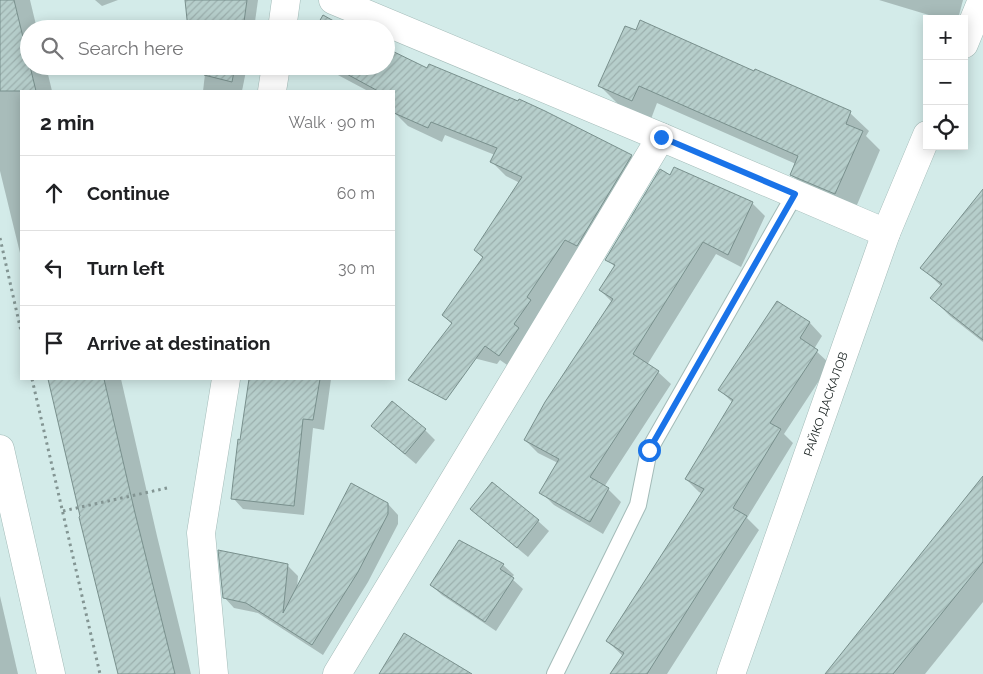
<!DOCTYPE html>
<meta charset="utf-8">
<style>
:root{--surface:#fff;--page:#f2f2f2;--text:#202124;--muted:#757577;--line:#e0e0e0}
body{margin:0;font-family:Raleway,sans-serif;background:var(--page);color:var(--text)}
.controls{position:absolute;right:15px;top:15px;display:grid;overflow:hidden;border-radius:0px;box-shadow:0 2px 12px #0003}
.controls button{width:45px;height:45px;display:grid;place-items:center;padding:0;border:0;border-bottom:1px solid var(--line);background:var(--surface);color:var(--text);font:25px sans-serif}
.stop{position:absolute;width:15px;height:15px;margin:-11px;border:4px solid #1a73e8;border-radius:50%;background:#fff}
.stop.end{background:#1a73e8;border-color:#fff;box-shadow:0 1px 5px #0008}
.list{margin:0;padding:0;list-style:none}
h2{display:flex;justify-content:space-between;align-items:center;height:65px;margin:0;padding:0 20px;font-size:21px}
h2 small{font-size:16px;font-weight:400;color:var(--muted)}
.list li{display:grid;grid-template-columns:32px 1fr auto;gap:15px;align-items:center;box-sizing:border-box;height:75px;padding:0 20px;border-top:1px solid var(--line)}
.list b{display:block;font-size:19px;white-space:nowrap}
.list em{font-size:16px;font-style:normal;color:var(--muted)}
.icon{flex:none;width:28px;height:28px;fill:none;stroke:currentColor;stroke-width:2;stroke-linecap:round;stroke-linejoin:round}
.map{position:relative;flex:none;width:983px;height:674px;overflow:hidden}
.search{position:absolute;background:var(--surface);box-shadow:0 2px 12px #0003;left:20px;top:20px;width:375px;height:55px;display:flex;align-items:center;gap:12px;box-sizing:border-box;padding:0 18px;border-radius:28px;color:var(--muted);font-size:19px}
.panel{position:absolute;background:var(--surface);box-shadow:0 2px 12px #0003;left:20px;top:90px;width:375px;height:290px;border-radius:0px}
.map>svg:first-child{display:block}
</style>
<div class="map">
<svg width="983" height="674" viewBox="0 0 983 674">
<defs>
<pattern id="building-hatch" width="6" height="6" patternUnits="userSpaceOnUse" patternTransform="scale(1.25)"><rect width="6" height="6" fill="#b6cecb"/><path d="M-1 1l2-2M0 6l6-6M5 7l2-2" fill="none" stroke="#9cb0ae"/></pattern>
</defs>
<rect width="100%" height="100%" fill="#d3ebe9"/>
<!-- shadow -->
<g fill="#0003">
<polygon points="0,0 30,0 37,29 29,29 29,66 46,66 52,91 21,91 21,257 0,171"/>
<polygon points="95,0 118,0 102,6"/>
<polygon points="192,0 258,0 254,29 189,29"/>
<polygon points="879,0 963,0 958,19 942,19"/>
<polygon points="206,66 247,66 242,91 203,91"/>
<polygon points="321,66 386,66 428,69 631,156 645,170 513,369 500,360 497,364 454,353 452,324 443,315 483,258 475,250 520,183 506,176 492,162 495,155 445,135 442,142 408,126 394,112 394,91 368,91"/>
<polygon points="755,71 850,113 869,131 866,136 880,150 854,212 810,193 792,175 796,164 657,103 651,119 618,104 600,86 755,72"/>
<polygon points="671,176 752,203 765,216 741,267 716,254 647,365 658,372 671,384 604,487 608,489 621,502 603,534 554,505 541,492 558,463 538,453 525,440 612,302 600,290 615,267 607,259"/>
<polygon points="983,191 983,342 950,316 932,298 941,286 922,268"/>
<polygon points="777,302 810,323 822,336 814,349 830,364 784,434 793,443 747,518 759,530 667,674 612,674 623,656 607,641 703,494 699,492 686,479 733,403 720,390"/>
<polygon points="49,379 121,379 157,536 191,674 119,674 81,517"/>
<polygon points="251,379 331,379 324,430 313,428 304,515 243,509 233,498"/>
<polygon points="425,430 435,440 416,464 383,436"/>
<polygon points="492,484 538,521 549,531 528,557 482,519"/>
<polygon points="983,502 983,602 925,674 826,674"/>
<polygon points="388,504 398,515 398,524 368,582 323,655 258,613 234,608 224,597 287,565 298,576 297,589"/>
<polygon points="503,565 514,575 511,578 523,589 496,631 442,595 431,585"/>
<polygon points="0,596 18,674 0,674"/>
</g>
<!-- building -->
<g fill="url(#building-hatch)" stroke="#79908d">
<polygon points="0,0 14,0 36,91 0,91"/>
<polygon points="185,0 247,0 243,29 188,29"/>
<polygon points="323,15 348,29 315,29"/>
<polygon points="640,20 754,71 755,69 851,111 846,124 863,131 835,194 790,175 798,156 639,86 632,101 598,86 625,26 636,30"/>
<polygon points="386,48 427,68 429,64 518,101 519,99 545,111 632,155 577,246 565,240 527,297 531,300 514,324 519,328 499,356 485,346 446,400 408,380 452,323 442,315 483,257 474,250 522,177 490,162 497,148 431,122 428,128 394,113 394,91 378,91 332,66 386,66"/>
<polygon points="204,66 235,66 232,82 204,75"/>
<polygon points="674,167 753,202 728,255 703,242 633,354 659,371 590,477 609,488 590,522 539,493 559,459 524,440 545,402 613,299 599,290 615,265 605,260 660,169 670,175"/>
<polygon points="983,189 983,340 930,298 942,284 920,268"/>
<polygon points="777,301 810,322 800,338 818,350 770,423 781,429 733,508 747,516 647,674 610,674 624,653 606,641 704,489 685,479 733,400 718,390"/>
<polygon points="48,379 104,379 135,513 175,674 118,674 79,517 80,516"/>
<polygon points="249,379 320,379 313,420 303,419 294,506 231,499 238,439 240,440"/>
<polygon points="392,401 426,429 405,454 371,426"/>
<polygon points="983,476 983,562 893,674 825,674"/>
<polygon points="492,482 539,520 517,548 470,509"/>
<polygon points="351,483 388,503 388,514 358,572 312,645 246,603 223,598 218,550 288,564 283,613"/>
<polygon points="459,540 504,564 500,569 514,578 485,622 430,585"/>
<polygon points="404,633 472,674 379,674"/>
</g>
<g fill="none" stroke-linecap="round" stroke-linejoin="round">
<defs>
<polyline id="service" points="555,674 638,505 649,450 795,194"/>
<g id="minor">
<polyline points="333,0 661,137 886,233"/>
<polyline points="282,29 286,0"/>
<polyline points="964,44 982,0"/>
<polyline points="272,91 276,66"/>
<polyline points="214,674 201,533 226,379"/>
<polyline points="337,674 661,137"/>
<path id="s1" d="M 731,674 L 886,233 L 927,135"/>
</g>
<polyline id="tertiary" points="0,449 51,674"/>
</defs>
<!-- service casing -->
<use href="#service" stroke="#a3bbb8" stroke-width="18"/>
<!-- minor casing -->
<use href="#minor" stroke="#a3bbb8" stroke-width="29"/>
<!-- tertiary casing -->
<use href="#tertiary" stroke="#a3bbb8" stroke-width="29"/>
<!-- path -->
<g stroke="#839593" stroke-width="3" stroke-dasharray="2.5 4" stroke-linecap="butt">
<polyline points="0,238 21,331"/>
<polyline points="32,379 100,674"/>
<polyline points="63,511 167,488"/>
</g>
<!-- service -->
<use href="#service" stroke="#fff" stroke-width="16"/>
<!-- minor -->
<use href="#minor" stroke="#fff" stroke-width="28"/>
<!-- tertiary -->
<use href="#tertiary" stroke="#fff" stroke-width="28"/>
</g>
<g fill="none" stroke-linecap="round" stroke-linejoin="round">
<!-- route -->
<polyline stroke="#1a73e8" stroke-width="6" points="649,450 795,194 661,137"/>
</g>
<g text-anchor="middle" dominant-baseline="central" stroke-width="4" stroke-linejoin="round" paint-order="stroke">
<!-- street labels -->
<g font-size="12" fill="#161f1e" stroke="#e0f9f6">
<text stroke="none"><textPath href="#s1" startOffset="286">РАЙКО ДАСКАЛОВ</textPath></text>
</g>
</g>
</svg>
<div class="controls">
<button>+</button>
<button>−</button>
<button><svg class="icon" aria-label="locate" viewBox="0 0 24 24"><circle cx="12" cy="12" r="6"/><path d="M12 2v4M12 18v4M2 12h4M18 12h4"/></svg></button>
</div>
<div class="stop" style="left:649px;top:450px"></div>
<div class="stop end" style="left:661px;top:137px"></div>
<div class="search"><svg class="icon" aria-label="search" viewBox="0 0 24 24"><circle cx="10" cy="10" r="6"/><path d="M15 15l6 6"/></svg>Search here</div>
<section class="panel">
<h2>2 min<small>Walk · 90 m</small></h2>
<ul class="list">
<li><svg class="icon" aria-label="ahead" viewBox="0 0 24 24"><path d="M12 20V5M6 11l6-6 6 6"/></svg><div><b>Continue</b></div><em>60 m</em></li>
<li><svg class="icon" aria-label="left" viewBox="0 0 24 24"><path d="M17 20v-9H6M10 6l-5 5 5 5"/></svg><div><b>Turn left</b></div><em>30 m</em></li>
<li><svg class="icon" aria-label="arrive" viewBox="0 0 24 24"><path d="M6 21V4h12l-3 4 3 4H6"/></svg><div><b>Arrive at destination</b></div></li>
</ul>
</section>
</div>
